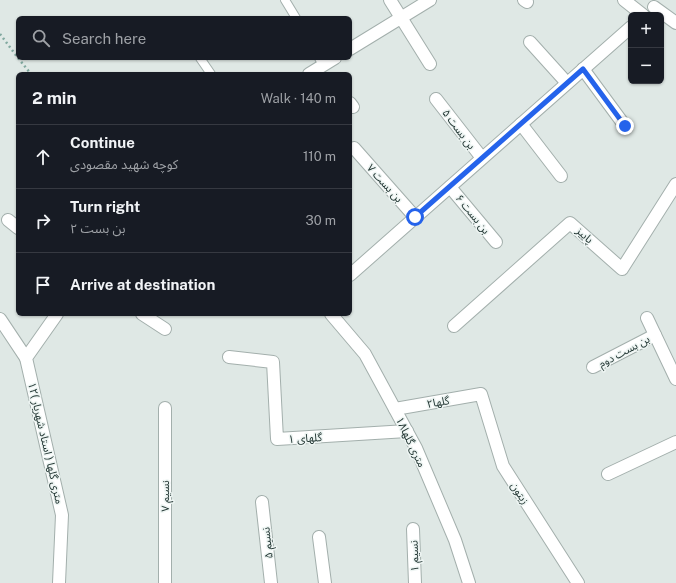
<!DOCTYPE html>
<meta charset="utf-8">
<style>
:root{--surface:#171b24;--page:#20242c;--text:#f1f3f6;--muted:#9ea1a6;--line:#363941}
body{margin:0;font-family:"Public Sans","Noto Sans Arabic",sans-serif;background:var(--page);color:var(--text)}
.controls{position:absolute;right:12px;top:12px;display:grid;overflow:hidden;border-radius:6px;box-shadow:0 1px 3px #0004}
.controls button{width:36px;height:36px;display:grid;place-items:center;padding:0;border:0;border-bottom:1px solid var(--line);background:var(--surface);color:var(--text);font:20px sans-serif}
.stop{position:absolute;width:12px;height:12px;margin:-9px;border:3px solid #2563eb;border-radius:50%;background:#fff}
.stop.end{background:#2563eb;border-color:#fff;box-shadow:0 1px 4px #0008}
.list{margin:0;padding:0;list-style:none}
h2{display:flex;justify-content:space-between;align-items:center;height:52px;margin:0;padding:0 16px;font-size:17px}
h2 small{font-size:13px;font-weight:400;color:var(--muted)}
.list li{display:grid;grid-template-columns:26px 1fr auto;gap:12px;align-items:center;box-sizing:border-box;height:64px;padding:0 16px;border-top:1px solid var(--line)}
.list b{display:block;font-size:15px;white-space:nowrap}
.list p{margin:0;font-size:13px;white-space:nowrap;color:var(--muted)}
.list em{font-size:13px;font-style:normal;color:var(--muted)}
.icon{flex:none;width:22px;height:22px;fill:none;stroke:currentColor;stroke-width:2;stroke-linecap:round;stroke-linejoin:round}
.map{position:relative;flex:none;width:676px;height:583px;overflow:hidden}
.search{position:absolute;background:var(--surface);box-shadow:0 1px 3px #0004;left:16px;top:16px;width:336px;height:44px;display:flex;align-items:center;gap:10px;box-sizing:border-box;padding:0 14px;border-radius:6px;color:var(--muted);font-size:15px}
.panel{position:absolute;background:var(--surface);box-shadow:0 1px 3px #0004;left:16px;top:72px;width:336px;height:244px;border-radius:6px}
.map>svg:first-child{display:block}
</style>
<div class="map">
<svg width="676" height="583" viewBox="0 0 676 583">
<rect width="100%" height="100%" fill="#dfe8e5"/>
<g fill="none" stroke-linecap="round" stroke-linejoin="round">
<defs>
<g id="lane">
<polyline points="285,0 296,18"/>
<polyline points="200,58 211,74"/>
<polyline points="319,58 323,65"/>
</g>
<g id="street">
<polyline points="390,0 430,64"/>
<polyline points="524,0 527,2"/>
<polyline points="624,0 643,15"/>
<polyline points="654,7 676,23"/>
<polyline points="530,42 567,83"/>
<polyline points="350,49 430,0"/>
<polyline points="583,69 625,126"/>
<polyline points="309,74 335,58"/>
<polyline points="436,99 482,158"/>
<polyline points="350,103 353,107"/>
<polyline points="521,124 561,176"/>
<polyline points="354,148 415,217"/>
<polyline points="450,187 496,242"/>
<polyline points="8,220 18,228"/>
<polyline points="350,275 631,27"/>
<polyline points="57,314 26,358 62,515 59,583"/>
<polyline points="142,314 165,329"/>
<polyline points="331,314 365,354 416,448 455,540 469,583"/>
<polyline points="647,318 676,379"/>
<polyline points="0,319 26,358"/>
<polyline points="454,326 570,223 622,269 676,184"/>
<polyline points="229,357 273,362 277,439 407,431"/>
<polyline points="593,367 655,335"/>
<polyline points="395,409 481,394 503,466 578,583"/>
<polyline points="608,474 676,442"/>
<polyline points="262,502 271,583"/>
<polyline points="413,529 415,583"/>
<polyline points="319,537 325,583"/>
<polyline points="165,583 165,408"/>
</g>
</defs>
<!-- lane casing -->
<use href="#lane" stroke="#a3afac" stroke-width="10"/>
<!-- street casing -->
<use href="#street" stroke="#a3afac" stroke-width="14"/>
<!-- path -->
<g stroke="#82a9a0" stroke-width="2.5" stroke-dasharray="2 3" stroke-linecap="butt">
<polyline points="0,34 18,58"/>
<polyline points="18,58 31,74"/>
</g>
<!-- lane -->
<use href="#lane" stroke="#fff" stroke-width="8"/>
<!-- street -->
<use href="#street" stroke="#fff" stroke-width="12"/>
</g>
<g fill="none" stroke-linecap="round" stroke-linejoin="round">
<!-- route -->
<polyline stroke="#2563eb" stroke-width="5" points="415,217 583,69 625,126"/>
</g>
<g text-anchor="middle" dominant-baseline="central" stroke-width="3" stroke-linejoin="round" paint-order="stroke">
<!-- street labels -->
<g font-size="11" fill="#223633" stroke="#eef5f3">
<text transform="translate(459 129) rotate(53)">بن بست ۵</text>
<text transform="translate(385 183) rotate(48)">بن بست ۷</text>
<text transform="translate(473 214) rotate(51)">بن بست ۶</text>
<text transform="translate(585 235) rotate(42)">پاییز</text>
<text transform="translate(624 351) rotate(-28)">بن بست دوم</text>
<text transform="translate(438 402) rotate(-10)">گلها۲</text>
<text transform="translate(305 438) rotate(-3)">گلهای ۱</text>
<text transform="translate(411 442) rotate(64)">۱۸متری گلها</text>
<text transform="translate(46 443) rotate(77)">۱۲متری گلها ( استاد شهریار )</text>
<text transform="translate(520 493) rotate(57)">زیتون</text>
<text transform="translate(165 496) rotate(-90)">نسیم ۷</text>
<text transform="translate(267 543) rotate(-96)">نسیم ۵</text>
<text transform="translate(414 556) rotate(-92)">نسیم ۱</text>
</g>
</g>
</svg>
<div class="controls">
<button>+</button>
<button>−</button>
</div>
<div class="stop" style="left:415px;top:217px"></div>
<div class="stop end" style="left:625px;top:126px"></div>
<div class="search"><svg class="icon" aria-label="search" viewBox="0 0 24 24"><circle cx="10" cy="10" r="6"/><path d="M15 15l6 6"/></svg>Search here</div>
<section class="panel">
<h2>2 min<small>Walk · 140 m</small></h2>
<ul class="list">
<li><svg class="icon" aria-label="ahead" viewBox="0 0 24 24"><path d="M12 20V5M6 11l6-6 6 6"/></svg><div><b>Continue</b><p>کوچه شهید مقصودی</p></div><em>110 m</em></li>
<li><svg class="icon" aria-label="right" viewBox="0 0 24 24"><path d="M7 20v-9h11M14 6l5 5-5 5"/></svg><div><b>Turn right</b><p>بن بست ۲</p></div><em>30 m</em></li>
<li><svg class="icon" aria-label="arrive" viewBox="0 0 24 24"><path d="M6 21V4h12l-3 4 3 4H6"/></svg><div><b>Arrive at destination</b></div></li>
</ul>
</section>
</div>
